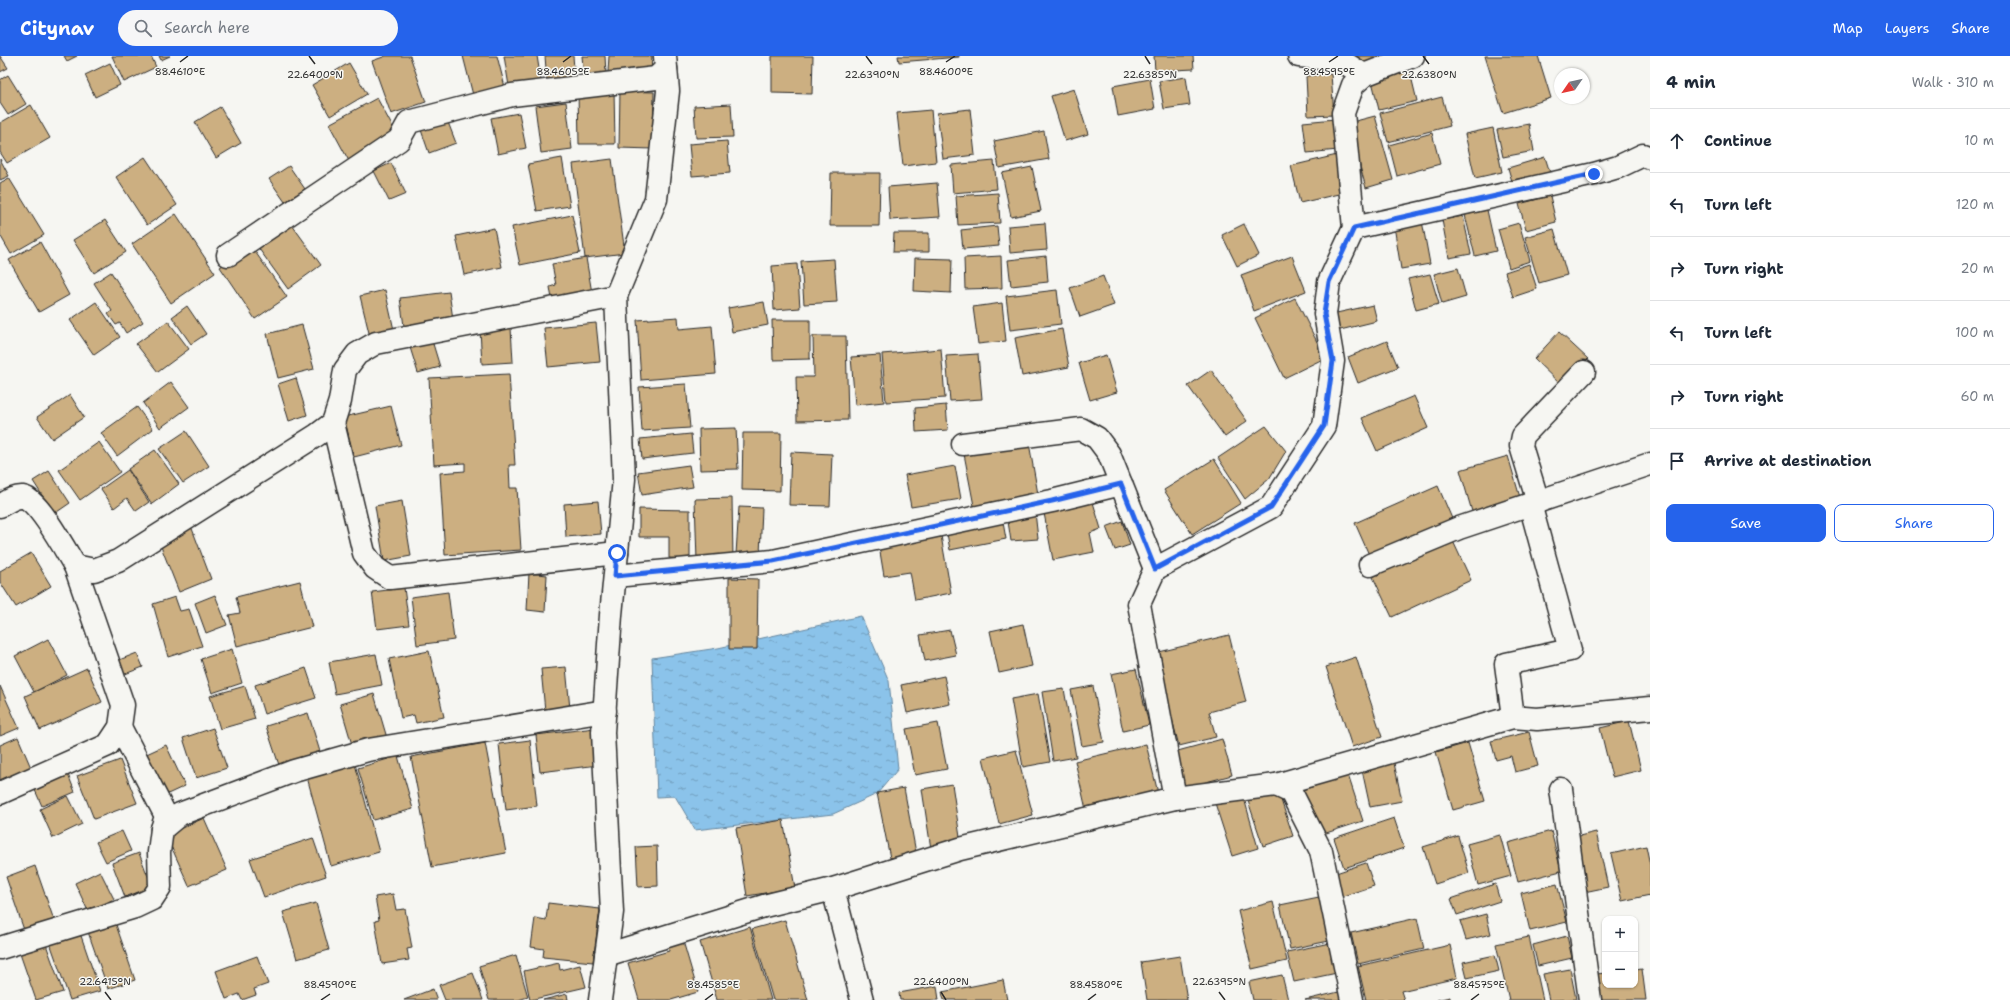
<!DOCTYPE html>
<meta charset="utf-8">
<style>
:root{--surface:#fff;--page:#f6f6f7;--text:#1f2937;--muted:#747a83;--line:#e0e1e3;--accent:#2563eb}
body{margin:0;font-family:"Shantell Sans",sans-serif;background:var(--page);color:var(--text)}
.controls{position:absolute;right:12px;bottom:12px;display:grid;overflow:hidden;border-radius:8px;box-shadow:0 1px 3px #0004}
.controls button{width:36px;height:36px;display:grid;place-items:center;padding:0;border:0;border-bottom:1px solid var(--line);background:var(--surface);color:var(--text);font:20px sans-serif}
.compass{position:absolute;left:1554px;top:12px;width:36px;height:36px;border-radius:50%;background:var(--surface);box-shadow:0 1px 3px #0004;rotate:236deg}
.stop{position:absolute;width:12px;height:12px;margin:-9px;border:3px solid #2563eb;border-radius:50%;background:#fff}
.stop.end{background:#2563eb;border-color:#fff;box-shadow:0 1px 4px #0008}
.list{margin:0;padding:0;list-style:none}
h2{display:flex;justify-content:space-between;align-items:center;height:52px;margin:0;padding:0 16px;font-size:17px}
h2 small{font-size:13px;font-weight:400;color:var(--muted)}
.list li{display:grid;grid-template-columns:26px 1fr auto;gap:12px;align-items:center;box-sizing:border-box;height:64px;padding:0 16px;border-top:1px solid var(--line)}
.list b{display:block;font-size:15px;white-space:nowrap}
.list em{font-size:13px;font-style:normal;color:var(--muted)}
.actions{display:flex;gap:8px;padding:12px 16px}
.actions a{flex:1;padding:9px 0;border:1px solid var(--accent);border-radius:8px;text-align:center;font-size:14px;color:var(--accent)}
.actions .main{background:var(--accent);color:#fff}
.icon{flex:none;width:22px;height:22px;fill:none;stroke:currentColor;stroke-width:2;stroke-linecap:round;stroke-linejoin:round}
.map{position:relative;flex:none;width:1650px;height:944px;overflow:hidden}
header{display:flex;align-items:center;gap:24px;box-sizing:border-box;height:56px;padding:0 20px;background:var(--accent);color:#fff}
header strong{font-size:19px}
nav{display:flex;gap:22px;margin-inline-start:auto;font-size:14px}
.search{width:280px;height:36px;background:var(--page);display:flex;align-items:center;gap:10px;box-sizing:border-box;padding:0 14px;border-radius:22px;color:var(--muted);font-size:15px}
main{display:flex}
aside{flex:1;background:var(--surface)}
.map>svg:first-child{display:block}
</style>
<header>
<strong>Citynav</strong>
<div class="search"><svg class="icon" aria-label="search" viewBox="0 0 24 24"><circle cx="10" cy="10" r="6"/><path d="M15 15l6 6"/></svg>Search here</div>
<nav><a>Map</a><a>Layers</a><a>Share</a></nav>
</header>
<main>
<div class="map">
<svg width="1650" height="944" viewBox="0 0 1650 944">
<defs>
<pattern id="water-ripples" width="26" height="14" patternUnits="userSpaceOnUse"><rect width="26" height="14" fill="#8bc3ea"/><path d="M2 4q2-2 4 0t4 0M15 11q2-2 4 0t4 0" fill="none" stroke="#729fbe"/></pattern>
</defs>
<rect width="100%" height="100%" fill="#f6f6f2"/>
<filter id="ink" filterUnits="userSpaceOnUse"><feTurbulence type="fractalNoise" baseFrequency=".025" numOctaves="2"/><feDisplacementMap in="SourceGraphic" scale="8" xChannelSelector="R" yChannelSelector="G"/><feConvolveMatrix kernelMatrix="1 2 1 2 8 2 1 2 1" color-interpolation-filters="sRGB"/></filter>
<g filter="url(#ink)">
<!-- water -->
<polygon fill="url(#water-ripples)" stroke="#65869e" points="861,560 889,625 898,713 877,738 833,758 695,774 675,740 657,741 652,602 718,592"/>
<!-- building -->
<g fill="#ccaf81" stroke="#2b2b2b">
<polygon points="0,0 8,12 0,16"/>
<polygon points="64,0 77,0 67,5"/>
<polygon points="112,0 151,0 156,11 124,26"/>
<polygon points="159,0 170,0 161,4"/>
<polygon points="386,0 410,0 426,46 391,58 372,5"/>
<polygon points="463,0 497,0 506,35 474,43"/>
<polygon points="504,0 537,0 541,25 509,30"/>
<polygon points="545,0 573,0 575,25 547,26"/>
<polygon points="582,0 605,0 606,18 584,20"/>
<polygon points="609,0 652,0 651,17 608,16"/>
<polygon points="772,0 813,0 812,38 772,37"/>
<polygon points="898,0 959,0 959,1 899,6"/>
<polygon points="1154,0 1193,0 1194,13 1155,15"/>
<polygon points="1349,0 1389,0 1390,1 1351,10"/>
<polygon points="1485,0 1538,0 1551,42 1503,57"/>
<polygon points="110,7 120,29 95,41 85,19"/>
<polygon points="349,7 367,38 330,60 312,29"/>
<polygon points="1409,12 1417,45 1379,54 1371,21"/>
<polygon points="1331,18 1334,59 1308,60 1306,20"/>
<polygon points="8,19 26,48 8,59 0,47 0,24"/>
<polygon points="1186,21 1190,49 1164,53 1159,25"/>
<polygon points="1150,23 1155,53 1118,60 1113,30"/>
<polygon points="1074,33 1088,78 1065,85 1051,40"/>
<polygon points="614,34 615,88 579,88 578,35"/>
<polygon points="620,35 654,36 653,93 619,92"/>
<polygon points="1442,41 1450,70 1388,86 1380,57"/>
<polygon points="377,42 397,79 349,105 329,68"/>
<polygon points="566,46 572,93 541,97 535,50"/>
<polygon points="731,48 733,81 696,82 694,50"/>
<polygon points="31,49 50,82 7,107 0,96 0,67"/>
<polygon points="220,51 241,87 216,102 195,66"/>
<polygon points="970,53 975,99 943,103 937,57"/>
<polygon points="931,54 936,106 903,110 897,57"/>
<polygon points="519,57 526,92 498,98 491,62"/>
<polygon points="1375,60 1393,124 1366,132 1348,67"/>
<polygon points="446,61 456,87 429,97 420,71"/>
<polygon points="1335,63 1338,94 1307,97 1303,66"/>
<polygon points="1529,68 1534,95 1503,101 1497,74"/>
<polygon points="1493,72 1502,116 1475,122 1465,78"/>
<polygon points="1044,75 1049,103 999,112 994,85"/>
<polygon points="1432,77 1440,108 1397,120 1389,89"/>
<polygon points="727,85 730,117 692,120 689,88"/>
<polygon points="1337,99 1347,136 1300,147 1291,110"/>
<polygon points="145,101 177,149 147,169 116,121"/>
<polygon points="1545,101 1551,120 1514,132 1508,112"/>
<polygon points="562,102 570,150 537,155 528,108"/>
<polygon points="0,103 9,120 0,124"/>
<polygon points="612,103 625,197 585,202 573,108"/>
<polygon points="994,105 997,133 953,137 951,109"/>
<polygon points="391,107 406,138 389,145 374,115"/>
<polygon points="289,110 305,133 285,146 269,123"/>
<polygon points="1032,111 1041,155 1011,161 1002,117"/>
<polygon points="831,117 880,117 879,170 830,170"/>
<polygon points="9,122 44,179 11,198 0,179 0,127"/>
<polygon points="937,127 940,161 890,164 888,131"/>
<polygon points="998,137 1000,167 958,169 956,140"/>
<polygon points="1550,140 1556,166 1526,174 1519,148"/>
<polygon points="1487,154 1496,195 1475,200 1465,159"/>
<polygon points="176,158 215,217 171,247 132,188"/>
<polygon points="572,159 580,197 520,209 512,171"/>
<polygon points="1463,160 1471,198 1449,202 1442,164"/>
<polygon points="287,162 321,209 288,233 254,186"/>
<polygon points="105,164 126,196 94,217 73,184"/>
<polygon points="1422,165 1430,208 1401,213 1394,170"/>
<polygon points="1045,167 1047,194 1010,197 1008,170"/>
<polygon points="1519,167 1530,205 1509,212 1498,173"/>
<polygon points="1244,168 1259,199 1237,210 1222,179"/>
<polygon points="997,170 999,190 963,193 961,174"/>
<polygon points="494,172 502,211 464,219 456,180"/>
<polygon points="1554,173 1567,219 1539,227 1525,181"/>
<polygon points="894,177 929,177 929,196 893,196"/>
<polygon points="40,186 69,239 39,256 9,204"/>
<polygon points="251,190 287,241 255,263 220,211"/>
<polygon points="1001,200 1002,232 965,233 964,202"/>
<polygon points="1046,200 1048,226 1011,230 1008,204"/>
<polygon points="1292,200 1306,235 1254,255 1241,219"/>
<polygon points="586,202 592,237 552,243 550,231 556,229 552,208"/>
<polygon points="915,202 952,203 951,237 914,235"/>
<polygon points="834,203 837,246 804,248 801,205"/>
<polygon points="797,208 800,252 774,254 772,210"/>
<polygon points="1529,208 1537,233 1513,241 1505,216"/>
<polygon points="1458,212 1466,241 1442,248 1434,218"/>
<polygon points="111,216 143,266 126,277 120,267 116,269 108,258 112,255 94,227"/>
<polygon points="1430,218 1439,248 1416,254 1408,223"/>
<polygon points="1103,220 1114,249 1080,261 1070,232"/>
<polygon points="385,234 394,274 370,281 360,240"/>
<polygon points="1057,234 1061,268 1010,274 1006,240"/>
<polygon points="449,236 454,270 405,277 400,242"/>
<polygon points="1295,242 1325,302 1284,322 1255,262"/>
<polygon points="96,246 120,281 94,299 70,264"/>
<polygon points="764,246 768,269 732,276 728,252"/>
<polygon points="1002,247 1006,285 978,288 973,251"/>
<polygon points="1373,249 1377,265 1336,275 1332,258"/>
<polygon points="187,250 206,278 191,288 172,261"/>
<polygon points="678,261 679,273 712,270 716,318 641,324 637,264"/>
<polygon points="772,264 810,264 810,303 773,304"/>
<polygon points="168,265 189,293 158,316 136,288"/>
<polygon points="596,267 600,306 548,311 544,272"/>
<polygon points="302,269 314,313 278,322 267,278"/>
<polygon points="511,272 513,306 482,308 480,274"/>
<polygon points="1062,273 1069,311 1022,320 1015,282"/>
<polygon points="1559,276 1588,303 1562,330 1534,303"/>
<polygon points="430,278 440,311 418,317 408,285"/>
<polygon points="813,280 846,280 848,364 797,365 796,321 814,321"/>
<polygon points="1387,285 1398,311 1358,327 1348,301"/>
<polygon points="941,293 945,342 886,346 882,298"/>
<polygon points="978,298 982,343 950,345 946,300"/>
<polygon points="880,299 884,346 855,349 851,301"/>
<polygon points="1106,299 1117,336 1090,344 1079,307"/>
<polygon points="1211,314 1247,365 1225,381 1188,330"/>
<polygon points="509,318 515,409 509,409 510,432 517,432 521,494 445,499 440,417 465,415 465,407 434,409 429,322"/>
<polygon points="296,322 307,359 289,365 278,328"/>
<polygon points="171,326 189,351 160,372 143,347"/>
<polygon points="686,328 690,372 642,375 639,331"/>
<polygon points="70,339 84,361 52,383 37,361"/>
<polygon points="1414,340 1428,372 1377,395 1362,362"/>
<polygon points="946,349 948,374 916,376 915,352"/>
<polygon points="391,350 401,389 354,401 344,361"/>
<polygon points="137,351 153,373 117,400 101,377"/>
<polygon points="1266,370 1286,395 1269,423 1245,443 1218,402"/>
<polygon points="736,372 738,413 700,414 699,373"/>
<polygon points="186,375 209,410 183,427 159,393"/>
<polygon points="743,377 781,377 780,435 742,434"/>
<polygon points="691,378 693,397 642,403 640,383"/>
<polygon points="99,386 120,416 80,444 59,414"/>
<polygon points="1029,387 1039,444 975,455 964,398"/>
<polygon points="155,394 179,428 152,448 128,413"/>
<polygon points="791,396 832,398 830,450 789,449"/>
<polygon points="1508,400 1521,445 1473,459 1460,414"/>
<polygon points="1214,403 1241,447 1192,478 1164,434"/>
<polygon points="689,409 693,431 642,439 638,416"/>
<polygon points="955,410 961,443 911,451 905,419"/>
<polygon points="128,414 149,446 136,455 127,442 114,452 101,433"/>
<polygon points="49,415 70,447 54,458 33,425"/>
<polygon points="1438,430 1453,465 1370,501 1355,467"/>
<polygon points="732,442 733,504 697,505 695,443"/>
<polygon points="1092,443 1101,473 1090,477 1094,496 1053,504 1043,452"/>
<polygon points="402,445 411,500 384,505 375,450"/>
<polygon points="598,445 601,478 566,481 564,448"/>
<polygon points="739,451 762,452 760,499 736,498"/>
<polygon points="639,453 690,454 690,503 669,502 669,481 639,481"/>
<polygon points="1035,456 1038,483 1011,485 1007,459"/>
<polygon points="1002,461 1006,483 950,494 946,472"/>
<polygon points="1122,465 1130,489 1115,494 1106,471"/>
<polygon points="191,470 211,523 179,536 158,483"/>
<polygon points="940,474 951,537 915,544 910,516 884,520 878,484"/>
<polygon points="1452,483 1471,524 1392,561 1373,521"/>
<polygon points="31,497 51,530 16,551 0,526 0,515"/>
<polygon points="529,517 547,519 545,556 527,554"/>
<polygon points="729,522 758,523 757,593 729,593"/>
<polygon points="300,525 312,571 237,590 229,559 240,557 236,541"/>
<polygon points="404,532 409,569 377,573 372,536"/>
<polygon points="448,536 454,584 417,589 411,541"/>
<polygon points="215,539 227,569 206,577 195,547"/>
<polygon points="175,541 180,555 189,553 202,590 168,601 153,548"/>
<polygon points="1023,568 1032,610 999,617 990,575"/>
<polygon points="950,574 956,599 925,605 920,579"/>
<polygon points="1229,579 1246,646 1209,656 1216,681 1179,690 1155,597"/>
<polygon points="48,583 67,619 34,636 15,600"/>
<polygon points="232,593 242,627 212,637 201,603"/>
<polygon points="429,595 444,661 416,667 414,659 401,662 389,603"/>
<polygon points="137,597 143,611 120,620 114,606"/>
<polygon points="376,598 382,629 335,638 329,606"/>
<polygon points="1356,601 1382,681 1352,691 1326,611"/>
<polygon points="566,611 570,653 545,655 541,613"/>
<polygon points="87,612 102,646 40,674 25,640"/>
<polygon points="306,612 316,642 264,658 255,629"/>
<polygon points="1136,613 1149,669 1123,675 1111,618"/>
<polygon points="944,620 950,648 907,657 901,629"/>
<polygon points="0,630 19,672 0,680"/>
<polygon points="245,630 255,663 220,673 210,640"/>
<polygon points="1093,630 1104,686 1082,690 1071,634"/>
<polygon points="1064,633 1076,701 1053,705 1042,636"/>
<polygon points="374,638 387,682 353,692 340,648"/>
<polygon points="1038,638 1050,706 1023,711 1011,643"/>
<polygon points="308,657 321,699 280,712 266,670"/>
<polygon points="1629,665 1641,714 1612,721 1600,672"/>
<polygon points="938,667 947,713 915,719 906,673"/>
<polygon points="213,672 227,712 196,722 183,682"/>
<polygon points="595,672 599,709 540,716 536,679"/>
<polygon points="1529,676 1538,710 1515,716 1511,700 1496,704 1491,685"/>
<polygon points="18,681 32,714 0,727 0,689"/>
<polygon points="1222,683 1232,719 1184,732 1174,696"/>
<polygon points="530,684 537,750 506,754 499,688"/>
<polygon points="485,687 506,797 432,811 411,701"/>
<polygon points="1468,687 1485,745 1453,754 1436,696"/>
<polygon points="1146,688 1159,741 1087,758 1075,705"/>
<polygon points="166,689 185,730 157,743 138,702"/>
<polygon points="1016,694 1033,759 999,768 983,702"/>
<polygon points="398,700 413,753 373,764 358,712"/>
<polygon points="120,704 137,747 94,763 77,720"/>
<polygon points="1394,707 1402,745 1370,751 1362,714"/>
<polygon points="355,708 379,796 331,810 307,721"/>
<polygon points="65,711 75,736 42,750 31,725"/>
<polygon points="1348,719 1363,765 1317,780 1302,734"/>
<polygon points="952,728 961,788 931,793 922,733"/>
<polygon points="904,732 916,797 890,802 877,737"/>
<polygon points="1242,735 1258,792 1232,800 1214,744"/>
<polygon points="1278,735 1293,780 1263,790 1248,745"/>
<polygon points="68,740 82,768 53,782 40,753"/>
<polygon points="204,762 227,814 189,830 166,779"/>
<polygon points="1394,762 1404,792 1344,812 1334,782"/>
<polygon points="783,764 795,832 747,840 736,772"/>
<polygon points="122,775 131,795 106,806 96,786"/>
<polygon points="1551,775 1561,815 1518,826 1508,787"/>
<polygon points="1596,776 1608,831 1584,836 1571,782"/>
<polygon points="1500,779 1511,820 1478,829 1467,788"/>
<polygon points="1458,780 1469,817 1435,828 1423,791"/>
<polygon points="313,782 326,820 264,841 250,803"/>
<polygon points="657,790 658,830 638,831 636,791"/>
<polygon points="1646,790 1650,809 1650,839 1622,845 1611,798"/>
<polygon points="139,797 152,831 125,841 112,807"/>
<polygon points="1366,807 1374,830 1340,841 1333,818"/>
<polygon points="35,810 55,867 25,877 6,821"/>
<polygon points="100,815 114,843 88,855 75,827"/>
<polygon points="1495,828 1500,845 1457,859 1451,843"/>
<polygon points="1557,828 1567,866 1530,875 1521,837"/>
<polygon points="393,838 396,854 405,853 412,892 407,893 409,904 382,908 375,865 379,864 375,841"/>
<polygon points="1319,841 1329,885 1290,893 1280,849"/>
<polygon points="1273,846 1287,905 1252,913 1238,855"/>
<polygon points="316,847 329,894 297,903 283,856"/>
<polygon points="548,847 600,853 593,906 543,901 544,893 531,891 535,862 546,864"/>
<polygon points="1486,858 1491,878 1466,884 1460,865"/>
<polygon points="1417,862 1424,893 1358,908 1351,877"/>
<polygon points="114,863 135,924 108,933 87,873"/>
<polygon points="785,864 808,944 773,944 752,873"/>
<polygon points="750,871 771,944 717,944 700,886"/>
<polygon points="79,874 100,935 70,944 49,884"/>
<polygon points="1567,880 1572,902 1538,910 1533,889"/>
<polygon points="1529,881 1543,944 1509,944 1496,888"/>
<polygon points="44,883 63,936 36,944 18,892"/>
<polygon points="683,885 698,936 671,944 639,944 628,907 669,895 668,889"/>
<polygon points="1330,887 1337,917 1294,926 1287,896"/>
<polygon points="1450,889 1457,922 1401,935 1404,944 1366,944 1358,910"/>
<polygon points="516,899 528,941 518,944 489,944 479,910"/>
<polygon points="1495,899 1499,915 1467,922 1463,906"/>
<polygon points="257,900 268,928 254,933 256,939 242,944 239,938 226,943 216,915"/>
<polygon points="1180,900 1187,944 1147,944 1141,906"/>
<polygon points="559,907 560,914 580,909 586,931 530,944 524,915"/>
<polygon points="1570,913 1576,943 1549,944 1543,918"/>
<polygon points="1642,913 1646,944 1600,944 1597,918 1605,917 1605,929 1635,929 1635,914"/>
<polygon points="473,917 483,944 445,944 439,929"/>
<polygon points="1282,919 1288,944 1253,944 1249,926"/>
<polygon points="1003,924 1007,944 944,944 942,936"/>
<polygon points="937,930 939,944 900,944 899,937"/>
<polygon points="433,933 437,944 404,944"/>
<polygon points="1343,935 1345,944 1305,944"/>
<polygon points="567,938 568,944 543,944"/>
<polygon points="1450,941 1450,944 1436,944"/>
</g>
<g fill="none" stroke-linecap="round" stroke-linejoin="round">
<defs>
<g id="minor">
<polyline points="1299,0 1340,4 1364,19"/>
<polyline points="1354,172 1594,118 1618,111 1643,99 1650,102"/>
<polyline points="228,199 399,84 409,66 512,39 656,22 666,13"/>
<polyline points="333,367 364,497 375,512 390,522 617,497"/>
<polyline points="963,388 1081,373 1097,382 1109,398 1155,513"/>
<polyline points="1538,446 1521,390 1523,380 1584,316"/>
<polyline points="1530,448 1570,594 1506,608 1513,661 1537,663 1650,652"/>
<path d="M 0,450 C 7,446 15,440 23,441 C 37,442 67,497 75,510 L 94,514 L 118,505 L 317,379 L 333,367 L 340,345 L 345,314 L 357,298 L 376,287 L 616,240"/>
<polyline points="1370,509 1459,472 1650,408"/>
<polyline points="615,520 773,505 1052,445 1121,428"/>
<polyline points="120,671 166,760 162,773"/>
<polyline points="1276,729 1291,736 1321,795 1352,944"/>
<polyline points="1561,733 1590,944"/>
<polyline points="0,737 108,689 120,671 123,649 75,510"/>
<polyline points="1175,742 1139,548 1155,513 1271,451 1324,370 1333,305 1325,258 1329,226 1354,172 1343,57 1353,29 1364,19 1413,0"/>
<polyline points="833,833 862,944"/>
<polyline points="0,892 135,851 152,843 160,831 159,796 162,773 180,758 294,715 368,694 605,655"/>
<polyline points="606,899 764,850 833,833 960,793 1175,742 1276,729 1513,661"/>
<polyline points="600,944 612,856 603,676 611,559 624,423 616,240 656,143 668,35 665,0"/>
</g>
</defs>
<!-- minor casing -->
<use href="#minor" stroke="#2b2b2b" stroke-width="25"/>
<!-- minor -->
<use href="#minor" stroke="#f6f6f2" stroke-width="22"/>
</g>
</g>
<g fill="none" stroke-linecap="round" stroke-linejoin="round" filter="url(#ink)">
<!-- route -->
<polyline stroke="#2563eb" stroke-width="5" points="617,497 615,520 773,505 1052,445 1121,428 1155,513 1271,451 1324,370 1333,305 1324,258 1329,226 1354,172 1594,118"/>
</g>
<!-- ticks -->
<path fill="none" stroke="#2b2b2b" stroke-width="1.5" d="M 309,0 L 315,8M 866,0 L 872,8M 1145,0 L 1150,8M 1423,0 L 1429,8M 180,6 L 188,0M 563,6 L 571,0M 946,6 L 955,0M 1329,6 L 1338,0M 105,936 L 111,944M 941,936 L 946,944M 1219,936 L 1225,944M 321,944 L 330,938M 705,944 L 713,938M 1088,944 L 1096,938M 1471,944 L 1479,938"/>
<g font-size="10" text-anchor="middle" fill="#2b2b2b" stroke="#f6f6f2" stroke-width="3" stroke-linejoin="round" paint-order="stroke">
<text x="180" y="19">88.4610°E</text>
<text x="563" y="19">88.4605°E</text>
<text x="946" y="19">88.4600°E</text>
<text x="1329" y="19">88.4595°E</text>
<text x="315" y="22">22.6400°N</text>
<text x="872" y="22">22.6390°N</text>
<text x="1150" y="22">22.6385°N</text>
<text x="1429" y="22">22.6380°N</text>
<text x="105" y="929">22.6415°N</text>
<text x="941" y="929">22.6400°N</text>
<text x="1219" y="929">22.6395°N</text>
<text x="330" y="932">88.4590°E</text>
<text x="713" y="932">88.4585°E</text>
<text x="1096" y="932">88.4580°E</text>
<text x="1479" y="932">88.4575°E</text>
</g>
</svg>
<div class="controls">
<button>+</button>
<button>−</button>
</div>
<svg class="compass" viewBox="-18 -18 36 36"><path d="M0-13l5 13h-10z" fill="#e53935"/><path d="M0 13l5-13h-10z" fill="#747a83"/></svg>
<div class="stop" style="left:617px;top:497px"></div>
<div class="stop end" style="left:1594px;top:118px"></div>
</div>
<aside>
<h2>4 min<small>Walk · 310 m</small></h2>
<ul class="list">
<li><svg class="icon" aria-label="ahead" viewBox="0 0 24 24"><path d="M12 20V5M6 11l6-6 6 6"/></svg><div><b>Continue</b></div><em>10 m</em></li>
<li><svg class="icon" aria-label="left" viewBox="0 0 24 24"><path d="M17 20v-9H6M10 6l-5 5 5 5"/></svg><div><b>Turn left</b></div><em>120 m</em></li>
<li><svg class="icon" aria-label="right" viewBox="0 0 24 24"><path d="M7 20v-9h11M14 6l5 5-5 5"/></svg><div><b>Turn right</b></div><em>20 m</em></li>
<li><svg class="icon" aria-label="left" viewBox="0 0 24 24"><path d="M17 20v-9H6M10 6l-5 5 5 5"/></svg><div><b>Turn left</b></div><em>100 m</em></li>
<li><svg class="icon" aria-label="right" viewBox="0 0 24 24"><path d="M7 20v-9h11M14 6l5 5-5 5"/></svg><div><b>Turn right</b></div><em>60 m</em></li>
<li><svg class="icon" aria-label="arrive" viewBox="0 0 24 24"><path d="M6 21V4h12l-3 4 3 4H6"/></svg><div><b>Arrive at destination</b></div></li>
</ul>
<div class="actions"><a class="main">Save</a><a>Share</a></div>
</aside>
</main>
